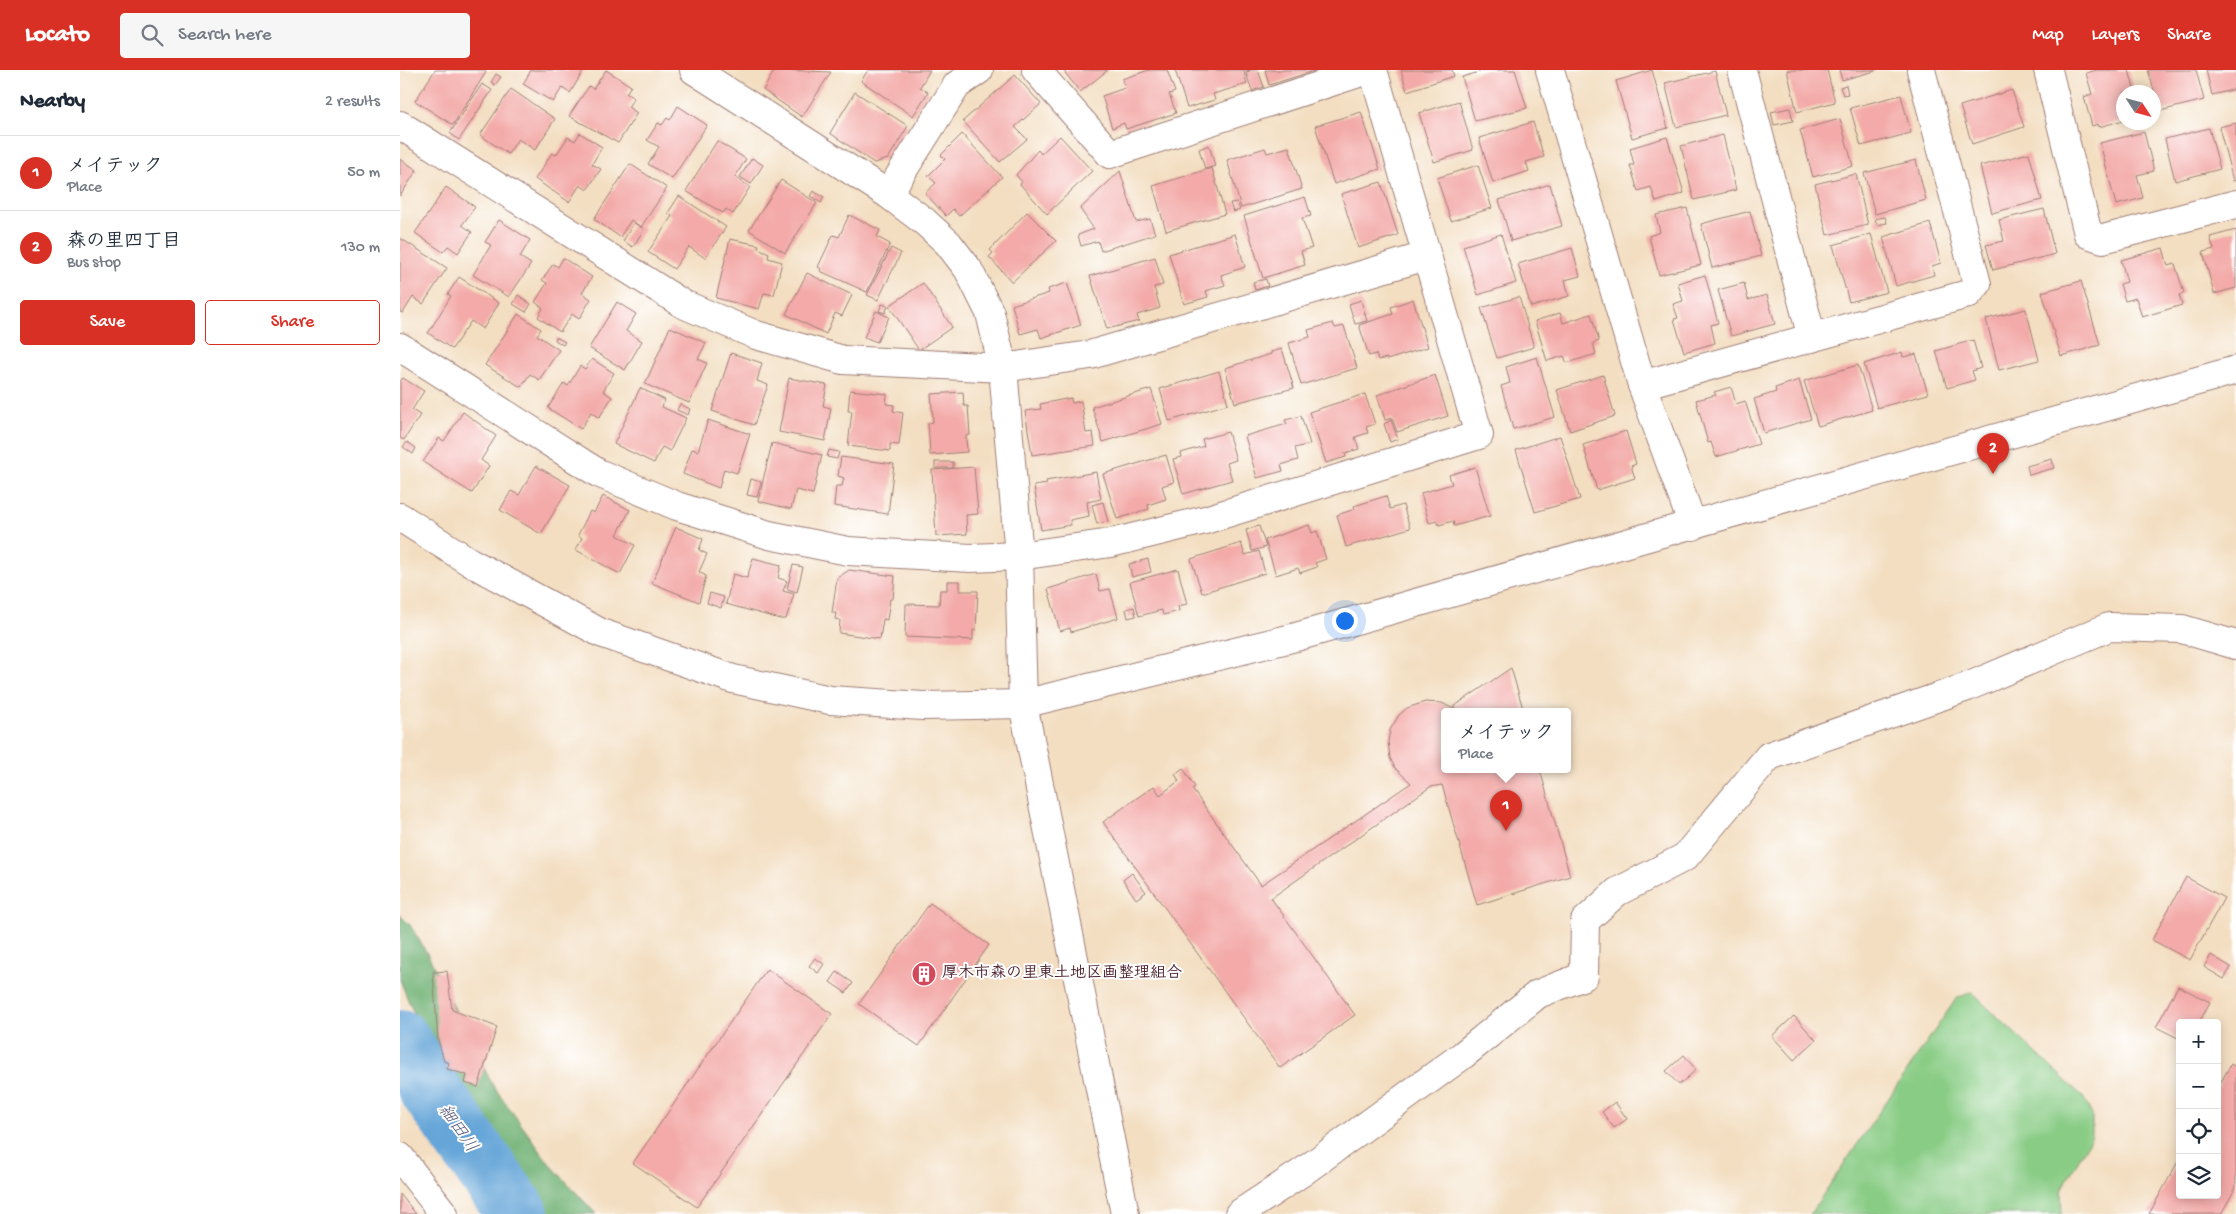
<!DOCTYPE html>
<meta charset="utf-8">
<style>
:root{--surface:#fff;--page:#f6f6f7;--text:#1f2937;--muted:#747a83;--line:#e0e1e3;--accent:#d93025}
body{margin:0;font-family:"Gochi Hand","Klee One",sans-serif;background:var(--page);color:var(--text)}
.controls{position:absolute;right:15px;bottom:15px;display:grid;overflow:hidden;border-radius:5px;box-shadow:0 2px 12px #0003}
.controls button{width:45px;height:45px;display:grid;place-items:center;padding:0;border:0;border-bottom:1px solid var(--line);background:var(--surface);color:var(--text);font:25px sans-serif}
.compass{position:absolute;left:1716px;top:15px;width:45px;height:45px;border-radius:50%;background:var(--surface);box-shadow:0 2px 12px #0003;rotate:126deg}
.you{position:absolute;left:944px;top:550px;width:18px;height:18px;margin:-12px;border:4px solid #fff;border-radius:50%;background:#1a73e8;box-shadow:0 0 0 8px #1a73e833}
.badge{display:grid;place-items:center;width:32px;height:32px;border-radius:50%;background:var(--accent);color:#fff;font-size:16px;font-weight:700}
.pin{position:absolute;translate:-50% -41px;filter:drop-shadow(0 1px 2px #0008)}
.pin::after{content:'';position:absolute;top:26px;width:18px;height:15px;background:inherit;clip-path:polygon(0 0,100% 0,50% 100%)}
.popup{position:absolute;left:1041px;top:638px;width:130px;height:65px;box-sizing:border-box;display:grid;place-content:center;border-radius:5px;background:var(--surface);filter:drop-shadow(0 1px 4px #0005);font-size:16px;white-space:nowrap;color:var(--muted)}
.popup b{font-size:19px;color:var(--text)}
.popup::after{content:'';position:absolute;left:50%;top:100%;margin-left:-10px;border:10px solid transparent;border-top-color:var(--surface)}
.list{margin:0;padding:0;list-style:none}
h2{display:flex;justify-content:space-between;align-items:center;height:65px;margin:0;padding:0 20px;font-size:21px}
h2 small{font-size:16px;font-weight:400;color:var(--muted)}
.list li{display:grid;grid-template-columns:32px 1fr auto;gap:15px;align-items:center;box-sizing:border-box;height:75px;padding:0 20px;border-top:1px solid var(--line)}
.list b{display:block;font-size:19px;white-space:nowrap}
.list p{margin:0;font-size:16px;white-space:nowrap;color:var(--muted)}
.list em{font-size:16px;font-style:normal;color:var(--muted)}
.actions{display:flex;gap:10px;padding:15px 20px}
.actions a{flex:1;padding:11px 0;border:1px solid var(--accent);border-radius:5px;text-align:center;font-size:18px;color:var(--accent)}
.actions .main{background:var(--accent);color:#fff}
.icon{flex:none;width:28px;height:28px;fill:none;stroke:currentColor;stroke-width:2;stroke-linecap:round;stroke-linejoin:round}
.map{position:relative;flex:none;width:1836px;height:1144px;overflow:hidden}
header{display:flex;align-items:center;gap:30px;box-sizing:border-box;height:70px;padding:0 25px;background:var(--accent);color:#fff}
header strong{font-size:24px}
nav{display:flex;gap:28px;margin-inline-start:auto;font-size:18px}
.search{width:350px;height:45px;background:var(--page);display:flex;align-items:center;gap:12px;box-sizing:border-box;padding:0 18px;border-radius:5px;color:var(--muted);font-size:19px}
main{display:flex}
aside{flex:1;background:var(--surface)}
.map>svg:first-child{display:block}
</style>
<header>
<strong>Locato</strong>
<div class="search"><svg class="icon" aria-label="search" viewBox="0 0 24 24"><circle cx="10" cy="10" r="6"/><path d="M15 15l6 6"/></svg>Search here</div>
<nav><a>Map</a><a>Layers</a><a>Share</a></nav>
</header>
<main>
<aside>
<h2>Nearby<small>2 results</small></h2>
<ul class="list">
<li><span class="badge">1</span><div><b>メイテック</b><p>Place</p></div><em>50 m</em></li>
<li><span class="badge">2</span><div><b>森の里四丁目</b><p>Bus stop</p></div><em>130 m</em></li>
</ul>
<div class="actions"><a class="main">Save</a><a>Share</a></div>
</aside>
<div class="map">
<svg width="1836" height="1144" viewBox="0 0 1836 1144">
<rect width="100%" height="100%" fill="#fff"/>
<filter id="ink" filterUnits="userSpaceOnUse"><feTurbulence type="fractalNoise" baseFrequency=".02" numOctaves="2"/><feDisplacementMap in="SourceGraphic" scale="10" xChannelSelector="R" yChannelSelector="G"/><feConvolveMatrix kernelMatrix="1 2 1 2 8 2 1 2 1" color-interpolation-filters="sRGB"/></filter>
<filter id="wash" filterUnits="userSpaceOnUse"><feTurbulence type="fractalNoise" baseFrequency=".0096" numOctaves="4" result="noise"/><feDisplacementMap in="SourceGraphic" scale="20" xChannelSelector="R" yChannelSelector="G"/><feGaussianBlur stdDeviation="1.12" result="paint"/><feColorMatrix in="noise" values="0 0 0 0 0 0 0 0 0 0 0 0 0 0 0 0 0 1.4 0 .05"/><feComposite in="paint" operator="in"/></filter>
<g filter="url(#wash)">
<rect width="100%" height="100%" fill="#f3dec1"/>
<!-- green -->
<polygon fill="#89cc85" stroke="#6a7658" points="1571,922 1683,1027 1692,1045 1692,1066 1661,1121 1662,1144 1410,1144 1556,929"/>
<!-- forest -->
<polygon fill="#6eb072" stroke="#5c684e" points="0,845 10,855 28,885 92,1014 149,1093 196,1144 148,1144 90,1071 73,1041 49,1012 10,935 0,910"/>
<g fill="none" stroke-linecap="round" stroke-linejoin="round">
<!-- river -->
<polyline stroke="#65a5d8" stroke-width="62" points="0,971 35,1027 118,1144"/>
</g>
<g id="blocks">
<!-- building -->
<g fill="#f3aaa8">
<polygon points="35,0 83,0 86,2 53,55 15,31"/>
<polygon points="131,0 184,0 170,23 162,18 153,32 123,14"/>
<polygon points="206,0 231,16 226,23 234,28 228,37 237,43 218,73 169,46 189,16 193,19"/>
<polygon points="375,0 381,2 382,0 431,2 402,47 363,20"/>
<polygon points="468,0 530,0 520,17 528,22 513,46 461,11"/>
<polygon points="663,0 708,0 680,22"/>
<polygon points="749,0 767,0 775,22 769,24 776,43 726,59 724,53 712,58 702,26 725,18 722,9"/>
<polygon points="775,0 850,0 844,2 847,14 813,24 815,30 787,38"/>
<polygon points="851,0 858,0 864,17 852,21 846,3"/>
<polygon points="865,0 917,0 869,15"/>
<polygon points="1001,0 1052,0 1054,6 1007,21"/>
<polygon points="1086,0 1115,0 1127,38 1075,51 1062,7"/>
<polygon points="1252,0 1268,58 1232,68 1216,11"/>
<polygon points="1387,0 1427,0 1435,32 1397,42"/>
<polygon points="1439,0 1475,0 1475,1 1442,10"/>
<polygon points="1697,0 1729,0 1735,22 1724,22 1724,50 1699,57 1698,54 1692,56 1684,27 1692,24 1686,3"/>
<polygon points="1748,0 1796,0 1804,30 1760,41"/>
<polygon points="1806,0 1836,0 1836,19 1812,25"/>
<polygon points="1315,1 1326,45 1276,57 1265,13"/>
<polygon points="96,4 101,7 95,15 91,12"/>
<polygon points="615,5 641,34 615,57 627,69 600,92 563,51"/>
<polygon points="82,14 92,20 59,70 50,63"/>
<polygon points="1446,15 1448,24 1443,25 1440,17"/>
<polygon points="111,19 155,49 135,80 118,69 108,84 80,65"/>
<polygon points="1612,20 1624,57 1572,74 1560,36"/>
<polygon points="455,22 508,56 488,89 474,93 430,63"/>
<polygon points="1501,25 1511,63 1461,76 1450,38"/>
<polygon points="1059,31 1073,80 1034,92 1019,43"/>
<polygon points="278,36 307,55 272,109 248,94 259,77 247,70 258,53 262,55 267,48 270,50"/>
<polygon points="1390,38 1393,51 1374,55 1371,42"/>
<polygon points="961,42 980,99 934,114 915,56"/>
<polygon points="1440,49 1453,96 1413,107 1400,60"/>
<polygon points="1133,52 1144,87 1126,92 1129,101 1093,113 1079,68"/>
<polygon points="1836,53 1836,110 1833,111 1819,57"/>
<polygon points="1809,58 1820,99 1775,111 1765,69"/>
<polygon points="1744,62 1754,101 1737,105 1743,128 1716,135 1700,73"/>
<polygon points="180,63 202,77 192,94 201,99 187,120 180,115 169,132 135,109 152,83 156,85 168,67 175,71"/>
<polygon points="562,64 602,107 559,146 553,139 546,146 525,123 536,113 528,106 545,89 541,85"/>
<polygon points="1323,65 1336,120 1294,130 1281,76"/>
<polygon points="660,66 692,101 647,144 620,114 622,112 616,105 638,80 641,84"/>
<polygon points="1267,67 1284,123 1256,132 1251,117 1238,121 1230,95 1234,95 1230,78"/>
<polygon points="317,71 346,89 335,107 350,117 333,144 326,139 323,143 286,121"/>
<polygon points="809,75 815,96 805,99 799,79"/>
<polygon points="889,77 902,119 841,138 827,90 865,78 867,83"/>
<polygon points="1629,83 1642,130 1592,143 1580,96"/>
<polygon points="352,88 363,95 351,114 340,107"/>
<polygon points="0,89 17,100 0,126"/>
<polygon points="1516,90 1526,130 1475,144 1464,103"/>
<polygon points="230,94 267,118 241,157 231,150 220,167 194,149"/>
<polygon points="1078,95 1092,138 1051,151 1037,108"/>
<polygon points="812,98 825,144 766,161 753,116"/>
<polygon points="720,101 736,152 750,149 755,164 701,181 698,171 681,176 678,165 694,159 680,139"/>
<polygon points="1456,104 1468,155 1427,165 1415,114"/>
<polygon points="381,110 417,133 385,183 349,160"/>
<polygon points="981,112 998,165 958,178 941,124"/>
<polygon points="1150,114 1162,156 1111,171 1099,130"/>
<polygon points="46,117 75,137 62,155 72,162 58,183 48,176 43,182 15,163"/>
<polygon points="413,121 424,127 421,133 410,126"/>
<polygon points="279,126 326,157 305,188 289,177 274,199 248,182 272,146 268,143"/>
<polygon points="905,127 911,146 902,148 912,178 901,181 905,195 863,208 844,146"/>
<polygon points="837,132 840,140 833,142 830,133"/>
<polygon points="1287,138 1301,195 1259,205 1249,166 1260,162 1256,145"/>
<polygon points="1644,139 1655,184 1593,200 1586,175 1604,171 1599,150"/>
<polygon points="1350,141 1361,186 1312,198 1301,154"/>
<polygon points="627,142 656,171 612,212 589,187 593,183 590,180"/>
<polygon points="449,145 480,160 477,167 490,174 467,222 420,201 421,199 418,197 433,165 439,167"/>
<polygon points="1485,147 1487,153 1477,155 1475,149"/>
<polygon points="99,150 130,170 120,187 131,194 109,227 73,205 91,175 85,172"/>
<polygon points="234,153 244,159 233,177 223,171"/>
<polygon points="1530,153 1541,193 1532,196 1534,205 1496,216 1483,167"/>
<polygon points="1836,160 1836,218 1814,224 1803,182 1814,179 1810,167"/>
<polygon points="835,164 845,197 821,205 825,215 806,221 808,227 784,234 769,184"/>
<polygon points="1101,164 1116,213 1078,225 1063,176"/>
<polygon points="1471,164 1487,222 1449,232 1433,175"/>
<polygon points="0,168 47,198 23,234 13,227 3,243 0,242"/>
<polygon points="330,169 359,175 358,178 369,183 368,188 382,192 374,225 364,223 359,239 316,228"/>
<polygon points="491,178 501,183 478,230 467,225"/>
<polygon points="1172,178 1180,206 1165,210 1169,226 1131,237 1118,194"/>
<polygon points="1763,178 1768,196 1775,194 1784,223 1779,225 1782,235 1742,247 1736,228 1725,231 1720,214 1727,212 1721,190"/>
<polygon points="755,187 763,215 754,217 760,238 737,245 739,251 707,259 690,206"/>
<polygon points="163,188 192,207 182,223 191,229 179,249 172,244 160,262 138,247 143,238 135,232 147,213 142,210 153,194 158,197"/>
<polygon points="407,203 452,225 442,246 435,243 426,264 386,244"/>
<polygon points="1305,205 1318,253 1311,255 1315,273 1284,282 1274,249 1278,248 1273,234 1283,231 1278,213"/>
<polygon points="59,207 99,233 83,259 71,251 52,279 28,263 51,226 48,224"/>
<polygon points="866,209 868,216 855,220 853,212"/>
<polygon points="1681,211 1700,275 1661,286 1642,222"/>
<polygon points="523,213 552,257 519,280 489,236"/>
<polygon points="667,213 681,255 641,268 638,259 620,264 612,235 649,223 648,219"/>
<polygon points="1344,213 1348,230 1367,225 1375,254 1331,266 1318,220"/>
<polygon points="118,225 131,234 126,242 113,234"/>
<polygon points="1119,227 1134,277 1097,288 1081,238"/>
<polygon points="1013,229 1028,277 987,290 987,288 978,290 976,284 969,286 959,255 993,244 991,237"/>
<polygon points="961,230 967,251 955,254 949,234"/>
<polygon points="217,232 236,244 226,261 242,271 225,300 189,278"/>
<polygon points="482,234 488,236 485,243 479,241"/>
<polygon points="1626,239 1639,290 1599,300 1586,249"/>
<polygon points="476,241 489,247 477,272 464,267"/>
<polygon points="1160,243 1163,253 1191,244 1199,271 1193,273 1196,284 1167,293 1164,286 1147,291 1135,251"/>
<polygon points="118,244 141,259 137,265 159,280 139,310 130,304 121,317 85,295"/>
<polygon points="933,253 935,258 944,256 957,298 901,315 889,273 910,267 908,260"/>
<polygon points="270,257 306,273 298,289 307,293 289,333 245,314"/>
<polygon points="156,267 165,272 163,275 155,270"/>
<polygon points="1573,270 1581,298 1572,301 1575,310 1547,318 1536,281"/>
<polygon points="882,279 894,318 835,333 825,298 871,284 871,282"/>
<polygon points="1502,282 1503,287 1516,284 1528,324 1477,338 1464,294"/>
<polygon points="331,283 362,293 357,311 368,315 354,355 312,341"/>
<polygon points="1137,287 1155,347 1113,359 1101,316 1110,313 1106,297"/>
<polygon points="192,289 214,303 203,321 212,327 199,348 191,342 181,359 148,338 164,313 168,316 180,296 185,299"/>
<polygon points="1458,295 1472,340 1418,356 1404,311"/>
<polygon points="819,301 828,334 769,351 760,319"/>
<polygon points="1035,305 1048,346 997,362 992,348 985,350 977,325"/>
<polygon points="1203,305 1215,346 1170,361 1157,320"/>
<polygon points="3,308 24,321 12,340 20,345 4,370 0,368 0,311"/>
<polygon points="389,308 427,315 423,336 431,338 425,371 379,362"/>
<polygon points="1399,310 1411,349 1364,363 1354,329 1376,322 1375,318"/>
<polygon points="1331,317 1336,334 1345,331 1359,374 1316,387 1311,372 1308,373 1296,330 1316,325 1314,322"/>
<polygon points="240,318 265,330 262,337 286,348 270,381 262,377 254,393 214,374"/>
<polygon points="751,319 762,354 703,372 692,337"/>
<polygon points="450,320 487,324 486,334 494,335 493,341 503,343 499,375 490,374 490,381 448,376 452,341 448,341"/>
<polygon points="563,322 564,336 568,336 570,365 566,366 567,382 530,385 528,353 533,352 531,324"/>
<polygon points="965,324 975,354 966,357 968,363 955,367 959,379 945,383 946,387 926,393 909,342"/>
<polygon points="671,328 672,333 681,331 686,363 693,362 695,376 632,385 625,341 641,339 640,334"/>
<polygon points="280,334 290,339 288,345 277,340"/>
<polygon points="63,342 96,366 81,390 89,396 72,423 23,392 39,368 44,371"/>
<polygon points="901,346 910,374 895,378 898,390 881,395 883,401 857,408 845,366 887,354 885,350"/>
<polygon points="308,350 350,364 337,403 324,399 319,418 283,404 292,379 298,381"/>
<polygon points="991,350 998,369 990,372 984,354"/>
<polygon points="1226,361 1236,394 1231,396 1235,408 1197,420 1183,375"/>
<polygon points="828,362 836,390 827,393 832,410 783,424 773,389 782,387 781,383 804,376 802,369"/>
<polygon points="1160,366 1180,429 1135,442 1116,380"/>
<polygon points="7,372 16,378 13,384 3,377"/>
<polygon points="372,373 422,385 413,424 396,420 391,439 358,431"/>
<polygon points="429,380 439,382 437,389 427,387"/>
<polygon points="766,385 774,412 762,416 766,429 748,435 749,439 717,449 703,404"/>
<polygon points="441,387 494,394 488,444 434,436 436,416 442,416 444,408 438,406"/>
<polygon points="1652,389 1654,398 1629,405 1627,396"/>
<rect x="535" y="392" width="18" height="6"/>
<polygon points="136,396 170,415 141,464 100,440 111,421 119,425"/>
<polygon points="574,397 578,444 566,445 567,464 536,466 532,400"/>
<polygon points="1075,397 1090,446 1054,456 1053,451 1039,455 1037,451 1029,453 1021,423 1052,414 1049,405"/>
<polygon points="696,402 701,429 687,432 689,446 670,450 671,455 641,460 634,416 647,414 646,411"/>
<polygon points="351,409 361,412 357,427 347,425"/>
<polygon points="203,426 230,440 217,465 235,475 220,504 176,480 182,468 178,465 190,441 194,443"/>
<polygon points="986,426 990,439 1003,435 1010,458 946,477 937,445 955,439 954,436"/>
<polygon points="703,432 708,452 697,454 692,435"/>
<polygon points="909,455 912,463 917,461 926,489 915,493 917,497 900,503 898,498 876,505 865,470"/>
<polygon points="859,456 866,477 852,481 846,460"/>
<polygon points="276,457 303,469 299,480 307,484 299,502 306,506 299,532 252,513"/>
<polygon points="841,473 845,485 859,481 865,503 802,523 791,489"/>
<polygon points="353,488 381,495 378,508 387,511 383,521 394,524 386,549 380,549 326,534 333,504 347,508"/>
<polygon points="748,489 751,502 732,507 729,494"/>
<polygon points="393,495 403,497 397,522 387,519"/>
<polygon points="778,499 787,534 778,536 779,541 763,545 762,540 739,546 730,512"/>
<polygon points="449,500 495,506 493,529 490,529 487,550 483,549 480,569 439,563 440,550 435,549 436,543 432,543 437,508"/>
<polygon points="696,504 700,521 710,519 718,548 671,562 670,558 660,561 648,519"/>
<polygon points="547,511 560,511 560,521 578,521 576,560 573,560 573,570 505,567 506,534 539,535 540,520 547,520"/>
<polygon points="310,523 324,527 321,538 307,533"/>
<polygon points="734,537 736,546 728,548 726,539"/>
<polygon points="1111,598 1124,642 1059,642 1053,637"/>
<polygon points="1025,632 1042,633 1059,642 1045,642 1045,700 1140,700 1170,806 1077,835 1042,715 1030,717 871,828 955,945 880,998 703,752 754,716 760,725 779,711 775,704 783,698 795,717 792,719 861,815 1011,713 995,698 990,688 988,671 990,660 999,645 1007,638"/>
<polygon points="732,803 746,822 736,829 723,810"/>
<polygon points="1786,807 1824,828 1790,890 1752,870"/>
<polygon points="530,833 589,875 519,976 459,934"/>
<polygon points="1811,885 1831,897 1824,909 1804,897"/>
<polygon points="415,888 424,894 418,903 409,896"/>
<polygon points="367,899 432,944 297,1137 233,1093"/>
<polygon points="47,901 52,940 97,957 78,1017 65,1013 67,1005 47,999 49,993 44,991 38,970 33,902"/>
<polygon points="437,902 453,913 446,923 430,912"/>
<polygon points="1778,916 1810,932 1799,953 1780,953 1780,969 1756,957"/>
<polygon points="1394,946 1416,970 1394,990 1372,966"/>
<polygon points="1284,985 1296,1000 1279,1015 1266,1001"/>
<polygon points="1831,994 1836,997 1836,1117 1821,1144 1749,1144 1780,1088 1780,1125 1817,1125 1817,1019"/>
<polygon points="1215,1032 1227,1049 1214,1058 1202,1042"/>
<polygon points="0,1124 16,1144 0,1144"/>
</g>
</g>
</g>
<g filter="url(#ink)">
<use href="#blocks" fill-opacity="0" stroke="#9e7e76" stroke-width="1"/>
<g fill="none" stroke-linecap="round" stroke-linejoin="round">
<defs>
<g id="minor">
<polyline points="294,0 488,124 525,152 548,173 568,199 590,243 603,298 619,486 623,634 725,1144"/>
<polyline points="636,0 710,84 968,0"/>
<polyline points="1150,0 1242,315 1293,456"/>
<polyline points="1342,0 1412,268"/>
<polyline points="1648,0 1688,164 1703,169 1836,134"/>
<polyline points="0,55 283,234 356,265 443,290 603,298 690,285 1026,186"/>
<polyline points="488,124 557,15 579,0"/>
<polyline points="0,277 198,403 277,436 369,465 448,481 570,488 619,486 711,473 805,450 1079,365 973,0"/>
<polyline points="1242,315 1568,224 1577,214 1521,0"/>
<polyline points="0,447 70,492 201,563 333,609 430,630 523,636 623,634 896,567 1836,300"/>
<polyline points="0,1087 44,1144"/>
<polyline points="839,1144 904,1101 1063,985 1138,924 1184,906 1185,851 1217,822 1285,787 1369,686 1567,617 1709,557 1782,559 1836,575"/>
</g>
</defs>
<!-- minor casing -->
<use href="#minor" stroke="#9e7e76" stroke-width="30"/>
<!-- minor -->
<use href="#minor" stroke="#fff" stroke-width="28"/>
</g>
</g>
<!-- icons -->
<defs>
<symbol id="building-disc" viewBox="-11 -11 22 22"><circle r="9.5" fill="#d1495b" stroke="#fff"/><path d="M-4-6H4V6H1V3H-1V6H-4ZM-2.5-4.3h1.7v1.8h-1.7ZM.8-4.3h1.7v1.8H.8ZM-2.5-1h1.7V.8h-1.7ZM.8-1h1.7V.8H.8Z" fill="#fff"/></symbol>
</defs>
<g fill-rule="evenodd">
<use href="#building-disc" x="510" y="890" width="28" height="28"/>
</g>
<g text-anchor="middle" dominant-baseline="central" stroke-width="4" stroke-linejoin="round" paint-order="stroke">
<!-- poi labels -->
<g font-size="16" font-weight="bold" fill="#4a1f2b" stroke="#fff" text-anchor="start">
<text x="542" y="904">厚木市森の里東土地区画整理組合</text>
</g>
<!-- water labels -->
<g font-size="18" font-style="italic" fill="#565b79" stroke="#fff">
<text transform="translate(57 1059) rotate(55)">細田川</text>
</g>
</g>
</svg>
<div class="controls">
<button>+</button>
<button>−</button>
<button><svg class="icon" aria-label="locate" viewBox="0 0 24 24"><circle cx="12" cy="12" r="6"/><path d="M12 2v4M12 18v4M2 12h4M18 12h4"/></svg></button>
<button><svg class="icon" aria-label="layers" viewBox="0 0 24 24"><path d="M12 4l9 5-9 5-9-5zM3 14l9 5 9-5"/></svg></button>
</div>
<svg class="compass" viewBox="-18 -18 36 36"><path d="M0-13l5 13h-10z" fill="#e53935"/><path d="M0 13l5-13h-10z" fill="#747a83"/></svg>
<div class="you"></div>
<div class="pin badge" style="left:1106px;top:761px">1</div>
<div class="popup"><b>メイテック</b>Place</div>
<div class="pin badge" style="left:1593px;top:404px">2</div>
</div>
</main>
